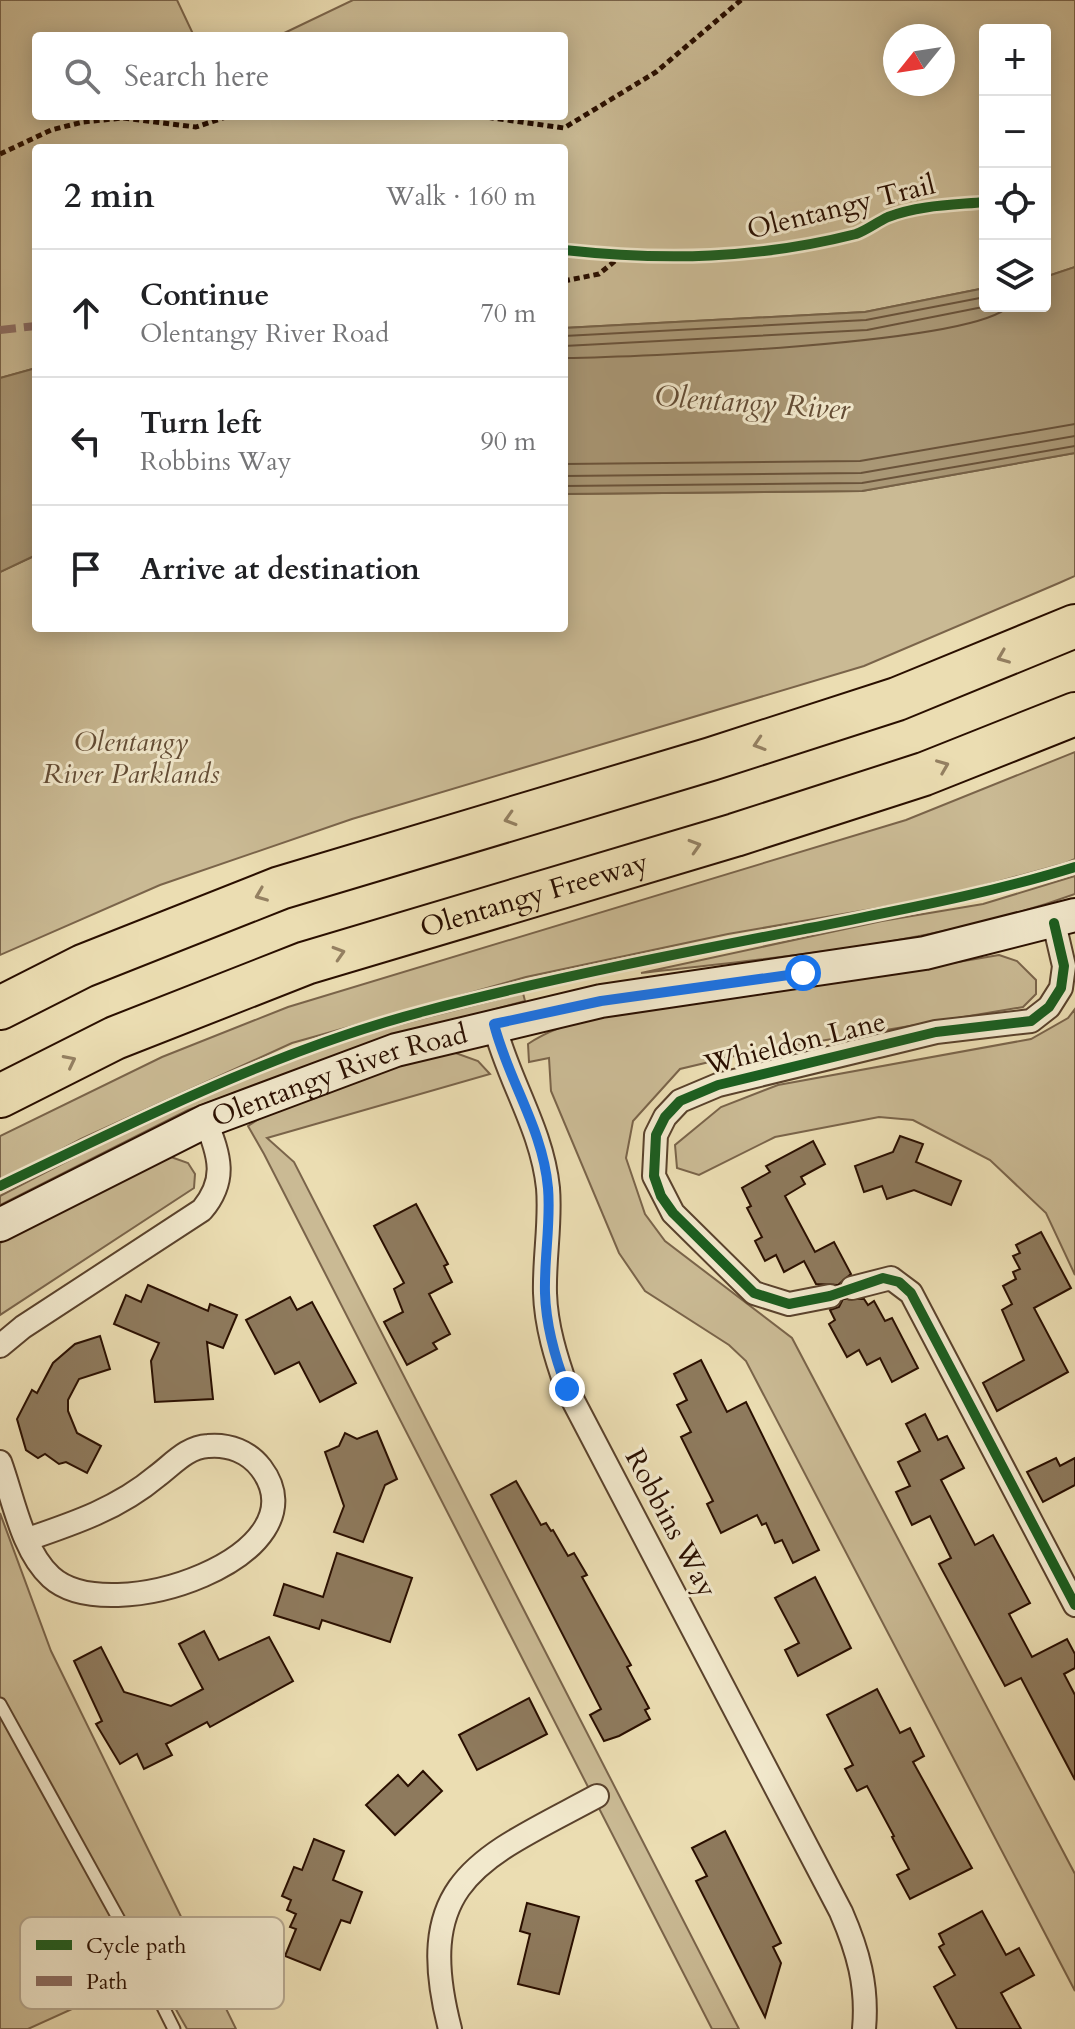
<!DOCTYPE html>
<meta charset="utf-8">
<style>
:root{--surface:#fff;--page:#f2f2f2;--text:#202124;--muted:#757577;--line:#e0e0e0}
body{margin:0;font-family:Cardo,serif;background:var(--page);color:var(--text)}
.controls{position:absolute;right:24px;top:24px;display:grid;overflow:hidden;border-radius:8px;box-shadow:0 4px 20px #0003}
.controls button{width:72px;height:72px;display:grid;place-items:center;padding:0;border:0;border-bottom:2px solid var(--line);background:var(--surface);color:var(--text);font:40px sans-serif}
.compass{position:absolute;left:883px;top:24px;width:72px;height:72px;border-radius:50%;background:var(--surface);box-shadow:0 4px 20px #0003;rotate:240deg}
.stop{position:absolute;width:24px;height:24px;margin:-18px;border:6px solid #1a73e8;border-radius:50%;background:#fff}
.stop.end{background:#1a73e8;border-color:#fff;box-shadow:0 2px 8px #0008}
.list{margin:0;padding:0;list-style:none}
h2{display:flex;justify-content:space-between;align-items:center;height:104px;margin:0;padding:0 32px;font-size:34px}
h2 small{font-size:26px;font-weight:400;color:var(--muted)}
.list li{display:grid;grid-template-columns:52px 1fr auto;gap:24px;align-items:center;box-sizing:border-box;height:128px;padding:0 32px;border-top:2px solid var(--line)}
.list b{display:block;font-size:30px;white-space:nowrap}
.list p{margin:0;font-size:26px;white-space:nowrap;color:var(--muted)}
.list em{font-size:26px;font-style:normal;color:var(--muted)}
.icon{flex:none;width:44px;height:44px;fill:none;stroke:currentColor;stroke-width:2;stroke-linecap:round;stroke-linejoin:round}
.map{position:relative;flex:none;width:1075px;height:2029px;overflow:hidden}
.search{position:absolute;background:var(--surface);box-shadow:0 4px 20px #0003;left:32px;top:32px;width:536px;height:88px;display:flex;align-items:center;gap:20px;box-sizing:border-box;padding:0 28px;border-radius:8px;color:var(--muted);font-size:30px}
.panel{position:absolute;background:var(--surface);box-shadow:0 4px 20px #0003;left:32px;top:144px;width:536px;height:488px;border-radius:8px}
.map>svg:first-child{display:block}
</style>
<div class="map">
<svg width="1075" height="2029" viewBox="0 0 1075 2029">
<rect width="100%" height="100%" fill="#ebddb2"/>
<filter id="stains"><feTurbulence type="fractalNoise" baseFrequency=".0025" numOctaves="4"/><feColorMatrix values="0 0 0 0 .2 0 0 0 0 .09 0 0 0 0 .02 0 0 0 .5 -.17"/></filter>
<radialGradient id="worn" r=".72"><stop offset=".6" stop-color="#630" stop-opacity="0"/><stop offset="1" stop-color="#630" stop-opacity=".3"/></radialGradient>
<!-- green -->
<g fill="#caba94" stroke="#7a644a" stroke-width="2" fill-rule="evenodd">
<path d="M 0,0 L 177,0 L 194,36 L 36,36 L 36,116 L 564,116 L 564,36 L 278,36 L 353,0 L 1075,0 L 1075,267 L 1045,277 L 1045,30 L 985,30 L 985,288 L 865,312 L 564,328 L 564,148 L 36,148 L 36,368 L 0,378 ZM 895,36 L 943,36 L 943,84 L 895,84 Z"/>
<polygon points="1075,453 1075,576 1059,583 864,666 352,819 160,885 0,955 0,572 36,555 36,628 564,628 564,494 862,491"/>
<polygon points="1075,752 1075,859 1066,863 942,897 728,934 526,977 292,1043 81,1139 0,1182 0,1136 162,1057 288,1007 906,820"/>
<path d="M 1075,876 L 1075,894 C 936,945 787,956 641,973 L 882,921 L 983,904 Z"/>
<path d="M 999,955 L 1017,961 L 1036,980 L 1036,994 L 1023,1007 L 743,1054 L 680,1069 L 633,1121 L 626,1158 L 645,1214 L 665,1241 L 792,1338 L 1075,1874 L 1075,1991 L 746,1361 L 729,1345 L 645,1291 L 619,1253 L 551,1091 L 549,1058 L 529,1062 L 528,1044 C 583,1006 703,1001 770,992 C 847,981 923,968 999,955 Z"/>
<path d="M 523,993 L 525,1001 L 367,1044 L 188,1110 L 0,1205 L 0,1196 C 89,1150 177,1102 270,1066 C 351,1035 439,1014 523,993 Z"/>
<polygon points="1075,1009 1075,1275 1046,1213 990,1160 913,1120 879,1117 775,1137 699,1175 677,1168 675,1145 721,1107 778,1085 1031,1039 1068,1018"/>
<path d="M 450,1051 L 478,1061 L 490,1074 L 267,1138 L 294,1162 L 739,2029 L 712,2029 L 264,1154 L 248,1126 C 295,1093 393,1063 450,1051 Z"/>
<polygon points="171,1157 188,1163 195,1174 194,1188 0,1315 0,1243 127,1175"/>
<polygon points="0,1513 51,1651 236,2029 187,2029 161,1983 136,1980 28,2029 0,2029"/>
</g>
<!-- water -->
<g fill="#a99775" stroke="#766146" stroke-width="2">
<polygon points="1075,267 1075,453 862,491 564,494 564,328 865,312 985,288 985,306 1045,306 1045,277"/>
<polygon points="36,368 36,555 0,572 0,378"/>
</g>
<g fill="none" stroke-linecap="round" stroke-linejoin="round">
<!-- shore -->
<g stroke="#6a533a" stroke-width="2">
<polyline points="564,336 866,320 985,297"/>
<polyline points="564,346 867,330 988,306"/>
<path d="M 564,358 C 632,357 973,345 1009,306"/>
<polyline points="564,464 860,461 1075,424"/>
<polyline points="564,476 861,473 1075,436"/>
<polyline points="564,486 862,483 1075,446"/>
</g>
</g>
<!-- building -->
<g fill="#8e7a5d" stroke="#2a0f00" stroke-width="2">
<polygon points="900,1136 923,1144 916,1162 961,1181 951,1205 914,1190 887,1199 882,1186 864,1192 855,1166 893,1152"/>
<polygon points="813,1141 825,1164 801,1177 805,1184 785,1196 815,1252 834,1242 851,1274 838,1285 816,1284 804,1261 784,1272 776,1255 765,1261 755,1241 762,1237 747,1208 751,1206 742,1188 770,1172 766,1166"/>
<polygon points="416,1204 448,1264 444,1266 452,1282 429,1294 450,1334 433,1343 437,1349 407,1365 384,1322 403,1312 394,1289 404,1283 374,1226"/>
<polygon points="1041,1232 1071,1288 1034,1308 1068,1372 997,1411 983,1383 1024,1360 1002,1310 1012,1304 1003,1286 1016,1279 1013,1272 1020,1269 1013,1256 1020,1253 1016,1245"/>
<polygon points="148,1285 208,1311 210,1304 237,1315 223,1348 207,1342 213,1399 155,1402 151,1361 159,1343 114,1324 126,1295 141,1302"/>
<polygon points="290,1297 297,1310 312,1302 356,1383 320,1402 299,1362 275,1374 246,1320"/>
<polygon points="843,1299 864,1299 868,1305 874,1301 885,1321 892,1318 918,1368 892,1382 880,1358 867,1365 859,1350 847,1357 829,1324 835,1320 830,1310 839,1307"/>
<polygon points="100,1336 110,1369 79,1379 68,1400 68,1411 77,1433 101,1446 87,1473 66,1462 59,1464 45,1454 38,1458 26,1450 17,1419 32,1390 37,1393 53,1363 75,1344"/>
<polygon points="701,1360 727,1412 746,1402 819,1550 793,1563 782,1540 775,1543 766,1523 762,1525 757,1515 721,1533 707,1504 713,1501 681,1437 691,1432 677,1405 687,1400 674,1374"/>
<polygon points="925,1414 938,1440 947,1436 964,1468 941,1480 975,1545 993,1535 1030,1603 1009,1614 1032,1657 1067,1639 1075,1654 1075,1668 1064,1674 1075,1695 1075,1780 1021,1678 1005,1686 939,1564 951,1558 930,1516 912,1525 896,1492 910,1486 898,1462 920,1451 906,1424"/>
<polygon points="377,1431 397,1479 385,1485 363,1542 334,1532 344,1506 325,1452 339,1446 345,1433 357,1439"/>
<polygon points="1056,1458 1060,1466 1075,1458 1075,1485 1043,1502 1027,1472"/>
<polygon points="516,1481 541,1525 546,1523 551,1531 553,1530 568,1556 574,1553 587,1575 582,1577 631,1665 627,1667 649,1708 645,1710 650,1719 619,1736 604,1741 590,1715 601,1709 491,1495"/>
<polygon points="337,1553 412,1578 390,1642 322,1620 319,1629 274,1615 284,1584 323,1597"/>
<polygon points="815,1577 851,1648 798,1676 785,1650 799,1643 775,1598"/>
<polygon points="204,1631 219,1660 269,1637 293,1681 210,1727 207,1722 166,1744 172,1755 144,1769 137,1754 120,1764 96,1724 102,1721 74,1661 101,1647 124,1692 171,1706 203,1689 179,1644"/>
<polygon points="877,1689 900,1733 910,1728 924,1756 913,1762 972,1868 910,1899 897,1875 909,1869 892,1837 894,1836 867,1786 857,1791 845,1769 853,1765 827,1715"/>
<polygon points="529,1698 547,1734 477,1770 459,1735"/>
<polygon points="423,1771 442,1791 395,1835 366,1805 398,1775 408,1786"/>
<polygon points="725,1831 781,1943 773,1947 781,1963 765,2017 696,1881 707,1876 692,1848"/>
<polygon points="314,1839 344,1851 333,1880 362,1892 350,1923 341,1920 320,1970 285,1956 296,1929 290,1927 296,1914 287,1910 291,1900 282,1896 294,1867 302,1870"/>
<polygon points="527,1903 579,1917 559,1994 518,1984 530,1934 520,1931"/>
<polygon points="982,1911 1006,1955 1019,1948 1034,1975 1001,1993 1021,2029 957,2029 934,1987 955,1975 939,1947 944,1944 939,1934"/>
</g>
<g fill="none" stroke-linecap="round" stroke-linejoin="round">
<defs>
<polyline id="service" points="0,1704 122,1925 174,2029"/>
<g id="minor">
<path d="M 494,1024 C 508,1080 542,1129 548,1188 C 551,1222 544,1258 545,1293 C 546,1326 556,1358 567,1389 L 841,1912 C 858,1951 868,1986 864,2029"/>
<polyline points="852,1288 891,1278 911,1293 1075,1605"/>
<polyline points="830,1296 789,1304 754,1293 673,1213 654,1176 656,1135 665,1117 680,1101 718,1085 936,1032 1031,1021 1049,1007 1061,988 1064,966 1054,923"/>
<path d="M 0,1346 L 23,1327 L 202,1210 C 228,1179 219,1156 206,1121"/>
<path d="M 0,1462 C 13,1497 22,1551 51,1577 C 110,1631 327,1555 261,1468 C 249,1452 229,1444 208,1446 C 187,1447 173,1464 157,1476 C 119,1508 75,1523 28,1539"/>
<path d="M 450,2029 C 411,1879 482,1858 597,1796"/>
</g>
<g id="secondary">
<path id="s1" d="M 0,1225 L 206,1121 L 396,1050 L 601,1001 L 925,953 L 1075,915"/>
</g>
<g id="motorway">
<polyline points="0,1008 83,966 280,888 711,759 897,699 1075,626"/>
<path id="s2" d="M 0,1096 L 115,1038 L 306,963 L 735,835 L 924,774 L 1075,714"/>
</g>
</defs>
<!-- service casing -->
<use href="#service" stroke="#5a422c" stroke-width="15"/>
<!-- minor casing -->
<use href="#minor" stroke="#5a422c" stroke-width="26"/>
<!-- secondary casing -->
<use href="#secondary" stroke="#2a0f00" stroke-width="36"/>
<!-- motorway casing -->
<use href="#motorway" stroke="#2a0f00" stroke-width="46"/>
<!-- path -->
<g stroke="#2a0f00" stroke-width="5" stroke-dasharray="6 4" stroke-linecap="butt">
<polyline points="478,116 564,128 656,72 741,0"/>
<polyline points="0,154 51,130 83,122 123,118 196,127 229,116"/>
<polyline points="564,281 599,274 621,256"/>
</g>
<!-- service -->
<use href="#service" stroke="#f2e9cd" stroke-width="11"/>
<!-- minor -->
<use href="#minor" stroke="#f2e9cd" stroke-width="22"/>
<!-- secondary -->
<use href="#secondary" stroke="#f2e9cd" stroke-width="32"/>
<!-- motorway -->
<use href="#motorway" stroke="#ebddb2" stroke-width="42"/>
<!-- quiet -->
<polyline stroke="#8d6e63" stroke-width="8" stroke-dasharray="16 8" stroke-linecap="butt" points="0,330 36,326"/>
<defs>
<g id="cycleway">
<path d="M 564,250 C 665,261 757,259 856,234 C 867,230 877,222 888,217 C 919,205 953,205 985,202"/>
<polyline points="1054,923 1064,966 1061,988 1049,1007 1031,1021 936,1032 718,1085 680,1101 665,1117 656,1135 654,1176 661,1196 673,1213 754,1293 789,1304 830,1296 883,1278 899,1282 911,1293 1075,1605"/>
<path d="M 0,1186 C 138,1120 276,1050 425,1011 C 551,978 681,953 810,928 C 899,910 988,894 1075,867"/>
</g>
</defs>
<!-- cycleway casing -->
<use href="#cycleway" stroke="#f2e9cd" stroke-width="15"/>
<!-- cycleway -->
<use href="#cycleway" stroke="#1b5e20" stroke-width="10"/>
</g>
<!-- one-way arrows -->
<defs><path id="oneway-chevron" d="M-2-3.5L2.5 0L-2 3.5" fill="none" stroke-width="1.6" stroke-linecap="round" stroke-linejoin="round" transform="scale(2)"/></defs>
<g stroke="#948062">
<use href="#oneway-chevron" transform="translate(1003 657) rotate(158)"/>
<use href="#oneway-chevron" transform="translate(759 744) rotate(162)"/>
<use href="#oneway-chevron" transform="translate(943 766) rotate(-22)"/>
<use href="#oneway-chevron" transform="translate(510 819) rotate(163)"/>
<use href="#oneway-chevron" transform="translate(695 846) rotate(-17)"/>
<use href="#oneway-chevron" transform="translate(261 895) rotate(158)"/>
<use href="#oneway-chevron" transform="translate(339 953) rotate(-17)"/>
<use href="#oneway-chevron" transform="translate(70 1061) rotate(-27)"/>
</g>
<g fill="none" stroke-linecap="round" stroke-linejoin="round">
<!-- route -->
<path stroke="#1a73e8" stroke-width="10" d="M 567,1389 C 555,1358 546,1326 545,1293 C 544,1258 551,1222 548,1188 C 543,1129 508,1080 494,1024 L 601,1001 L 803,973"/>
</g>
<g text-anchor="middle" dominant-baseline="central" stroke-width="6" stroke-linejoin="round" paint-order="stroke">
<!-- street labels -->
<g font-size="28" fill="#2a0f00" stroke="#f2e9cd">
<text transform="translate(841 207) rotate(-14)">Olentangy Trail</text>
<text stroke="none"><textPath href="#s2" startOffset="572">Olentangy Freeway</textPath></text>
<text transform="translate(795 1043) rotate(-14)">Whieldon Lane</text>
<text stroke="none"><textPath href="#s1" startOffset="372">Olentangy River Road</textPath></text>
<text transform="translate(671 1523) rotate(62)">Robbins Way</text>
</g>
<!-- park labels -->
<g font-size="28" font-style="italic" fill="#624b34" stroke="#f2e9cd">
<text x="131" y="742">Olentangy<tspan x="131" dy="32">River Parklands</tspan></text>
</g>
<!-- water labels -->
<g font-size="30" font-style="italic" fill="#634c35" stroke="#f2e9cd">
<text transform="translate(752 403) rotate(4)">Olentangy River</text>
</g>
</g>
<!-- legend -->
<rect x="20" y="1917" width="264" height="92" rx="12" fill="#f2e9cd" stroke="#b6a890" stroke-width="2"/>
<rect x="36" y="1940" width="36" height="10" fill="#1b5e20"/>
<rect x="36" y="1976" width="36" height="10" fill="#8d6e63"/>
<g font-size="22" fill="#2a0f00">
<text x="86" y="1953">Cycle path</text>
<text x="86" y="1989">Path</text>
</g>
<rect width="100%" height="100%" filter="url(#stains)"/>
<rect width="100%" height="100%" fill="url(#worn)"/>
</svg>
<div class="controls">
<button>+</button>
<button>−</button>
<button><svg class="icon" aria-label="locate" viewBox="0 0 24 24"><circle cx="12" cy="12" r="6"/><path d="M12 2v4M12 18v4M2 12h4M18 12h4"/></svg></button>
<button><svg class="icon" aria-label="layers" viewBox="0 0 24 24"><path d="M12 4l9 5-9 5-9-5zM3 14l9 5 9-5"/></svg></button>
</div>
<svg class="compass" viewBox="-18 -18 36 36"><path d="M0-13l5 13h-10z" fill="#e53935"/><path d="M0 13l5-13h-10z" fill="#757577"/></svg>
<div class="stop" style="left:803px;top:973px"></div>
<div class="stop end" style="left:567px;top:1389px"></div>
<div class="search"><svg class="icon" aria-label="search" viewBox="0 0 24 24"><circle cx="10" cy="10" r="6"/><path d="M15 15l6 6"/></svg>Search here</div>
<section class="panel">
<h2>2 min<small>Walk · 160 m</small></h2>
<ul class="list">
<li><svg class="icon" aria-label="ahead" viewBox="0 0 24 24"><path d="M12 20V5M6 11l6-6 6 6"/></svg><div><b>Continue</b><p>Olentangy River Road</p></div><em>70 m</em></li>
<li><svg class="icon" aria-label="left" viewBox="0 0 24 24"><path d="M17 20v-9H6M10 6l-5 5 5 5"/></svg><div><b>Turn left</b><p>Robbins Way</p></div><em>90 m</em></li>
<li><svg class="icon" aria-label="arrive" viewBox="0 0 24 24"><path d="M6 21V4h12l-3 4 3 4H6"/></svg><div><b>Arrive at destination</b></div></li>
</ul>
</section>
</div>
